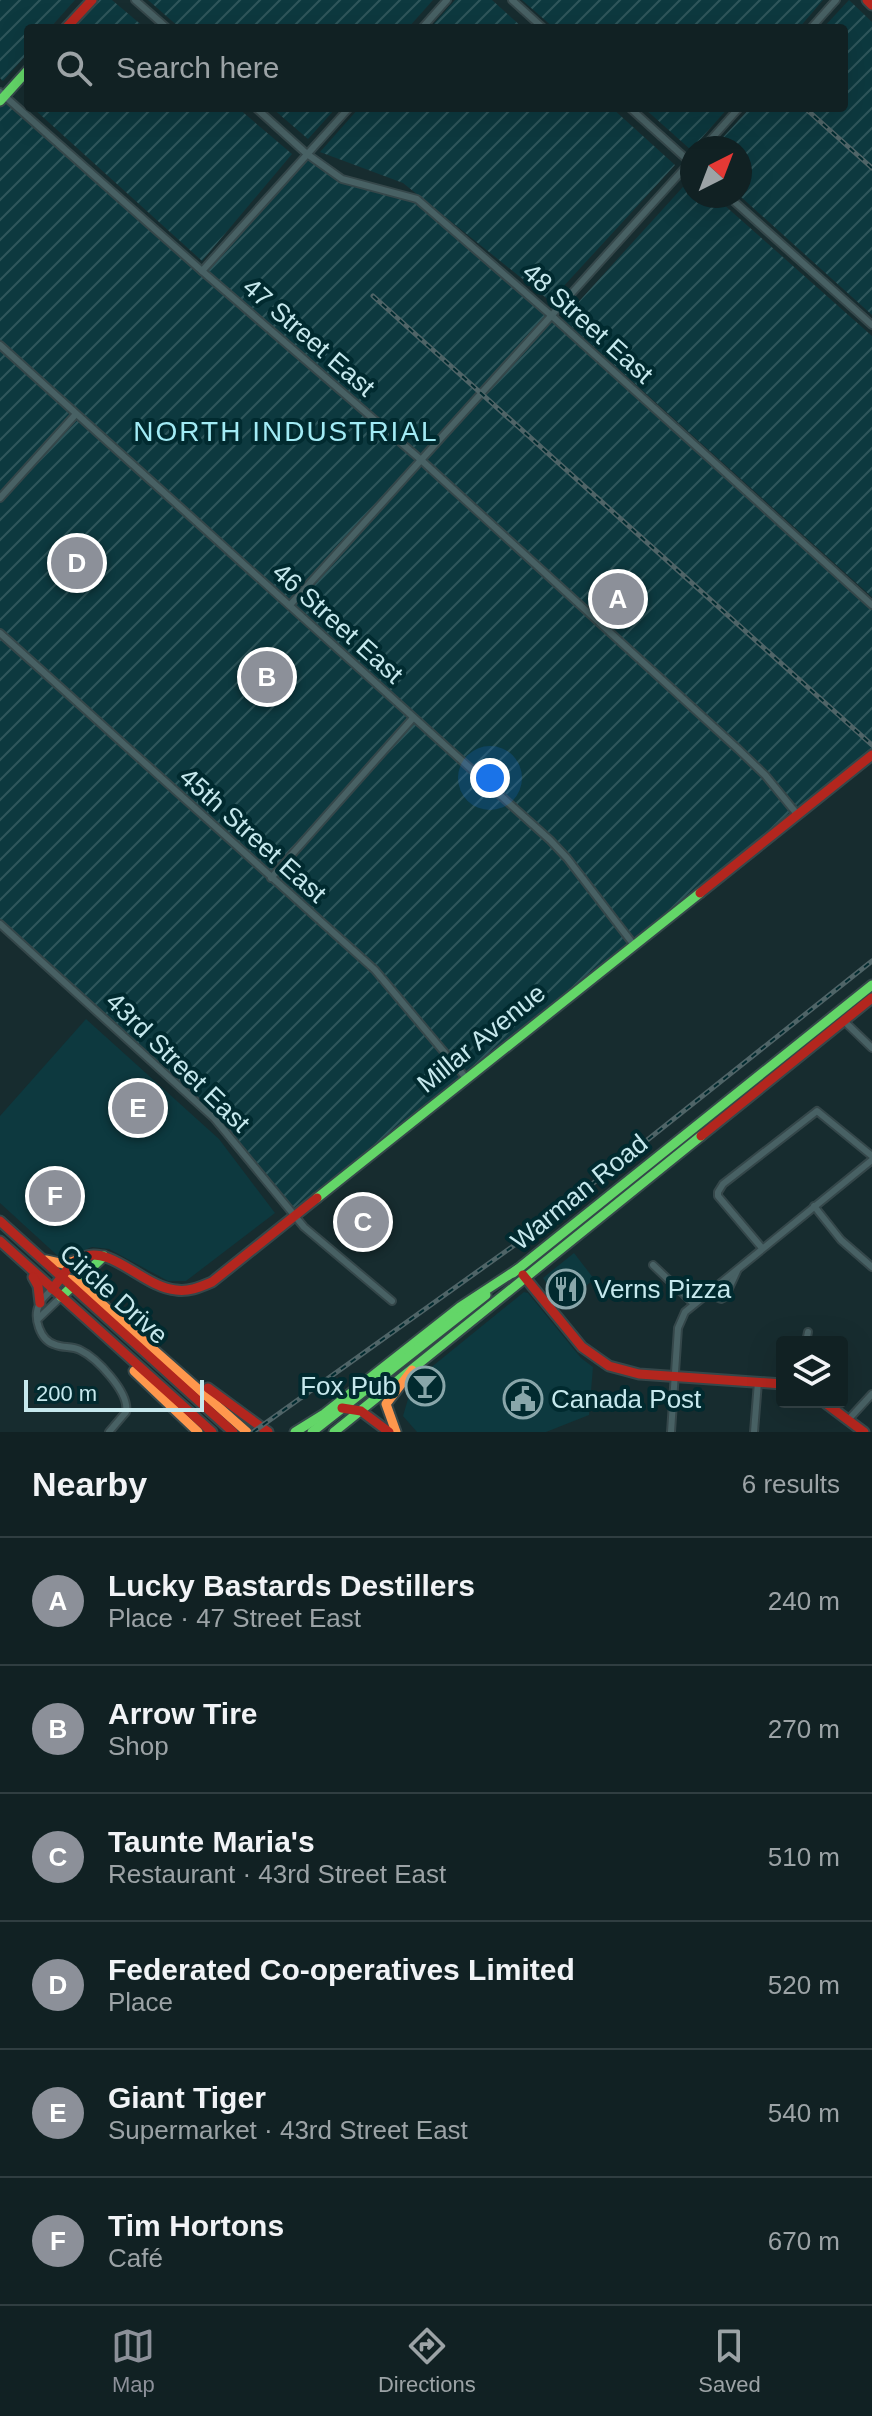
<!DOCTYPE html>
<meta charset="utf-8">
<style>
:root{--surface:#112123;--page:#1e2e30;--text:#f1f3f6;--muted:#9ca3a6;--line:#303e41;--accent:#8c9099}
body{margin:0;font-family:Helvetica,sans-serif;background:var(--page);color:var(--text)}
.controls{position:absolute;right:24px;bottom:24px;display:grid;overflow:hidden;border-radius:8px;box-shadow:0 8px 32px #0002}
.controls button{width:72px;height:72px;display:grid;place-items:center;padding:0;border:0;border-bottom:2px solid var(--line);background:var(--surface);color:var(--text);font:40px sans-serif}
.compass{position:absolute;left:680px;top:136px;width:72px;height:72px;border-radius:50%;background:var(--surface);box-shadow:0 8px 32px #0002;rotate:42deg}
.scale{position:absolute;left:24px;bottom:20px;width:180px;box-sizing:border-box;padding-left:8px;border:4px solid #c6e8ed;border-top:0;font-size:22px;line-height:28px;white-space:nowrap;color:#c6e8ed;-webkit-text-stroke:6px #012a2f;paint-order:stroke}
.you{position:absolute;left:490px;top:778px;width:28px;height:28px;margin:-20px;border:6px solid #fff;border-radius:50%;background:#1a73e8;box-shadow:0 0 0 12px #1a73e833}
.badge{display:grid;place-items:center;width:52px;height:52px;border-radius:50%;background:var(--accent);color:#fff;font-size:26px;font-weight:700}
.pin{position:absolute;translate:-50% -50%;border:4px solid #fff;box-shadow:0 2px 8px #0006}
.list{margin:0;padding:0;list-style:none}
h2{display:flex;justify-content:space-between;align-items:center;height:104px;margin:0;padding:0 32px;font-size:34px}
h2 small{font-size:26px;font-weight:400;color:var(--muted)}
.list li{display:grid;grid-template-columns:52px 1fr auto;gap:24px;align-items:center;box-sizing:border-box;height:128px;padding:0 32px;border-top:2px solid var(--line)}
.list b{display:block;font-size:30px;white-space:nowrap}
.list p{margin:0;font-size:26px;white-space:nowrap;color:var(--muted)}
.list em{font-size:26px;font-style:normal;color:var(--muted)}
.icon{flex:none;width:44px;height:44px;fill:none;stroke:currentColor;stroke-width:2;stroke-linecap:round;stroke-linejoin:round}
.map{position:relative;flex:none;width:872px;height:1432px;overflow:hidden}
.search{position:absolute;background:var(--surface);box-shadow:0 8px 32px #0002;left:24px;right:24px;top:24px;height:88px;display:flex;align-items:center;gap:20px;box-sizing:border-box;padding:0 28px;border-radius:8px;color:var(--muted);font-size:30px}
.sheet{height:872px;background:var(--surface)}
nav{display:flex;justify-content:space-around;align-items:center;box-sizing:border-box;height:112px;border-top:2px solid var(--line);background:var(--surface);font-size:22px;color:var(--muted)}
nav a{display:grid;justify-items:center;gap:4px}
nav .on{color:var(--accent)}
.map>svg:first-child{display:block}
</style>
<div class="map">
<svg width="872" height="1432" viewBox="0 0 872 1432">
<defs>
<pattern id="industrial-furrows" width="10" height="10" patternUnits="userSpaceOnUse" patternTransform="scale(2)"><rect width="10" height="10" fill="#0d393f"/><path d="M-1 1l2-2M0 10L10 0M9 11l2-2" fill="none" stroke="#2f565b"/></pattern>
</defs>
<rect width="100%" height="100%" fill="#172c2f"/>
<!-- built -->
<g fill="#0d393f">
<polygon points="86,1019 219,1139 275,1213 186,1281 168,1281 109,1249 92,1247 66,1257 59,1257 0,1203 0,1116"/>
<polygon points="574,1253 594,1279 562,1307 543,1278"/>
<polygon points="524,1292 528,1293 581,1358 593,1367 589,1415 546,1432 417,1432 403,1416 413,1382"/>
</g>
<!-- industrial -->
<g fill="url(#industrial-furrows)">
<polygon points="0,0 75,0 50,28 28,28 28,53 3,81 0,78"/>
<polygon points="99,0 112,0 145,28 74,28"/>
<polygon points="148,0 433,0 408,28 180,28"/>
<polygon points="455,0 492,0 523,28 430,28"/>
<polygon points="522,0 823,0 799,28 554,28"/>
<polygon points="849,0 872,22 872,315 740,196 740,148 713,148 750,108 844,108 844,28 823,28"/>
<polygon points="5,96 202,271 307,154 342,179 417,199 872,605 872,755 294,1215 217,1122 0,924 0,101"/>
<polygon points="33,108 238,108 292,154 202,261"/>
<polygon points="272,108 336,108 308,139"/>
<polygon points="359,108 612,108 675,165 550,301 403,183 320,152"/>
<polygon points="644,108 728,108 691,150"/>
<polygon points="692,177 692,196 714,196 872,336 872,597 563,319"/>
</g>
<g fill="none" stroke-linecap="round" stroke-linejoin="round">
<defs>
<g id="street">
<polyline points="135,0 167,28"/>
<polyline points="512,0 543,28"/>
<polyline points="422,28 447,0"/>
<polyline points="811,28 836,0"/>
<polyline points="0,92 202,271 420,459 738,749 765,775 797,814"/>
<polyline points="256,108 307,154 342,179 417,199 552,316 872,605"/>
<polyline points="630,108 692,164"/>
<polyline points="703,148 739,108"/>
<polyline points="728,196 872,325"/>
<polyline points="202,271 349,108"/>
<polyline points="0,345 550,840 567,858 634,945"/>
<polyline points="0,498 76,414"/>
<polyline points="290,605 692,160"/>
<polyline points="0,633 375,970 466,1078"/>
<polyline points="271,878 413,718"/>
<polyline points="0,924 214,1118 304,1227 392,1301"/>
<polyline points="844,1021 872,1048"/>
<polyline points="814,1206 841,1240 872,1267"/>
<polyline points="762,1248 718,1196 718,1192 723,1184 817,1111 872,1156"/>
<polyline points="653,1265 694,1304"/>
<path d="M 52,1289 C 48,1294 42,1298 40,1303 C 32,1317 40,1341 56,1345 C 64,1348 72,1346 80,1350 C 97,1358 130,1393 126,1412 L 109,1432"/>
<polyline points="707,1293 721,1299 725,1297 737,1271"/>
<polyline points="38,1319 61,1297"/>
<polyline points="806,1342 808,1332"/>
<polyline points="848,1420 872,1394"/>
<polyline points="671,1432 678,1328 685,1312 872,1160"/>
<polyline points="754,1432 758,1382"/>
</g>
<g id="fast">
<polyline points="0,101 28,70"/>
<polyline points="317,1198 700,893"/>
<polyline points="513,1273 872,985"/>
<polyline points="61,1297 104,1256"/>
<polyline points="295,1432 324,1414 460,1307 518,1269"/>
<polyline points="312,1432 486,1295"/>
<polyline points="334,1432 701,1136"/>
</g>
<g id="slow">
<polyline points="46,1260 64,1264 80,1259"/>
<polyline points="89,1268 86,1277 90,1291"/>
<polyline points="69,1279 76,1281 247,1432"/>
<polyline points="134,1371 198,1432"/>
<polyline points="396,1432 386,1404 412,1370"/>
</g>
<g id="jam">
<polyline points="867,0 872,5"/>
<polyline points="66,28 92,0"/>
<polyline points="700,893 872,755"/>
<polyline points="701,1136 872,998"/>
<polyline points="0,1221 233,1432"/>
<polyline points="0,1241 212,1432"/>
<polyline points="523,1275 582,1347 609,1366 639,1374 782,1384"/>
<polyline points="33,1277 38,1286 40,1303"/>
<path d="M 52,1289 C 61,1279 70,1262 83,1257 C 111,1245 145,1288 176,1290 C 189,1292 200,1287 212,1282 L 317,1198"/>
<polyline points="208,1388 268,1432"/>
<polyline points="824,1402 864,1432"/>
<polyline points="342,1408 361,1411 389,1432"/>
</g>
</defs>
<!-- street casing -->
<use href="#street" stroke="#35474a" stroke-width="10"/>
<!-- fast casing -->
<use href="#fast" stroke="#35474a" stroke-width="13"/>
<!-- slow casing -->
<use href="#slow" stroke="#35474a" stroke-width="13"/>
<!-- jam casing -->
<use href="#jam" stroke="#35474a" stroke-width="13"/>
<!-- street -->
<use href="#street" stroke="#486164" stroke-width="6"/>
<!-- fast -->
<use href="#fast" stroke="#63d668" stroke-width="9"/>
<!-- slow -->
<use href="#slow" stroke="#ff974d" stroke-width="9"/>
<!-- jam -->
<use href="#jam" stroke="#b3261e" stroke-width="9"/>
<defs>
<g id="rail">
<polyline points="805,108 872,168"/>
<polyline points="373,296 872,745"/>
<polyline points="253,1432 523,1239 872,961"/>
</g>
</defs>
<!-- rail casing -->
<use href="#rail" stroke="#4f6467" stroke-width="5"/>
<!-- rail -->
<use href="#rail" stroke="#012a2f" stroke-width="2" stroke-dasharray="6" stroke-linecap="butt"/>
</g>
<!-- icons -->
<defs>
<symbol id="restaurant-ring" viewBox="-11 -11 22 22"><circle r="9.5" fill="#012a2f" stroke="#89a6aa" stroke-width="1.5"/><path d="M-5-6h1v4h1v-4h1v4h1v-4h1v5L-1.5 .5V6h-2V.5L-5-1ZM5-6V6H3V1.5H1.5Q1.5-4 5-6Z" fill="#89a6aa"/></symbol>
<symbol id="bar-ring" viewBox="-11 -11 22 22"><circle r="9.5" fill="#012a2f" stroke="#89a6aa" stroke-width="1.5"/><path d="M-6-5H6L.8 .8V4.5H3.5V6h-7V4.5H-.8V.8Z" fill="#89a6aa"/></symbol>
<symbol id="civic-ring" viewBox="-11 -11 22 22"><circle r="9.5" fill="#012a2f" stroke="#89a6aa" stroke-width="1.5"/><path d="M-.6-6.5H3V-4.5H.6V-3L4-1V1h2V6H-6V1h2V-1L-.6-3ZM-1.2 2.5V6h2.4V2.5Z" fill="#89a6aa"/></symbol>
</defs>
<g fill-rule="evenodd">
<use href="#restaurant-ring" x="544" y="1267" width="44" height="44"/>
<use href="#bar-ring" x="403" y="1364" width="44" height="44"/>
<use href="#civic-ring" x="501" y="1377" width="44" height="44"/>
</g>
<g text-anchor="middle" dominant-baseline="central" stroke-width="8" stroke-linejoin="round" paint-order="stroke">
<!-- street labels -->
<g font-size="26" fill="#c6e8ed" stroke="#012a2f">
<text transform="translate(588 323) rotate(42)">48 Street East</text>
<text transform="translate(309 337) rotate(41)">47 Street East</text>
<text transform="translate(338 623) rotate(42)">46 Street East</text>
<text transform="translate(253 835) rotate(42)">45th Street East</text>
<text transform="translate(481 1038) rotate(-39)">Millar Avenue</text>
<text transform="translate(178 1062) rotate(44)">43rd Street East</text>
<text transform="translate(579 1192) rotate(-39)">Warman Road</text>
<text transform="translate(114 1294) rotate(42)">Circle Drive</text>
</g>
<!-- poi labels -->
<g font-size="26" fill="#c6e8ed" stroke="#012a2f" text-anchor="start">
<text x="594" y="1289">Verns Pizza</text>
<text x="397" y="1386" text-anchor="end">Fox Pub</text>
<text x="551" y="1399">Canada Post</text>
</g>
<!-- neighbourhood labels -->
<g font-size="28" letter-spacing="2" fill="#a2ebf5" stroke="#012a2f">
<text x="286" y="431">NORTH INDUSTRIAL</text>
</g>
</g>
</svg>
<div class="controls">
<button><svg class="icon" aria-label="layers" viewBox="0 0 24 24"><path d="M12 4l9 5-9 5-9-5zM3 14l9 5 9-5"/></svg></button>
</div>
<svg class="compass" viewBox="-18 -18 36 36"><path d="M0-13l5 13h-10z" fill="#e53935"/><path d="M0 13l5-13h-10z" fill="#9ca3a6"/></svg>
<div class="scale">200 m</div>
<div class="you"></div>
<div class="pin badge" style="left:618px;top:599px">A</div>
<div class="pin badge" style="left:267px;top:677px">B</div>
<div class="pin badge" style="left:363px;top:1222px">C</div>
<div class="pin badge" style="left:77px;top:563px">D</div>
<div class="pin badge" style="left:138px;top:1108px">E</div>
<div class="pin badge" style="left:55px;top:1196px">F</div>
<div class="search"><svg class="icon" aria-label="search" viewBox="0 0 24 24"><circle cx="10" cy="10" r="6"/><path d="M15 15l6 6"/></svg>Search here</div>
</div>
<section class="sheet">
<h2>Nearby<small>6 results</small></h2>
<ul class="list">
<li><span class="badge">A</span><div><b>Lucky Bastards Destillers</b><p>Place · 47 Street East</p></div><em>240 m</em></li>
<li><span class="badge">B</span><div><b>Arrow Tire</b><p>Shop</p></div><em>270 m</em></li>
<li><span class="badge">C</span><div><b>Taunte Maria's</b><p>Restaurant · 43rd Street East</p></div><em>510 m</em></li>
<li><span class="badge">D</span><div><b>Federated Co-operatives Limited</b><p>Place</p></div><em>520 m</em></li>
<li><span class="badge">E</span><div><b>Giant Tiger</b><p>Supermarket · 43rd Street East</p></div><em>540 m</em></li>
<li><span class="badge">F</span><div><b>Tim Hortons</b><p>Café</p></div><em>670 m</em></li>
</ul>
</section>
<nav>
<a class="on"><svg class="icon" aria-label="map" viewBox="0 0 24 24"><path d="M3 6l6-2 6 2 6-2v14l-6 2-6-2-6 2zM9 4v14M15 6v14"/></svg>Map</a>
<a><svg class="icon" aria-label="directions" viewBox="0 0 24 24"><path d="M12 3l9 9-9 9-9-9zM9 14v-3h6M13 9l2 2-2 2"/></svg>Directions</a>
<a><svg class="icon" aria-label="saved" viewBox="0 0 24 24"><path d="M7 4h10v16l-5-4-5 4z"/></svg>Saved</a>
</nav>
